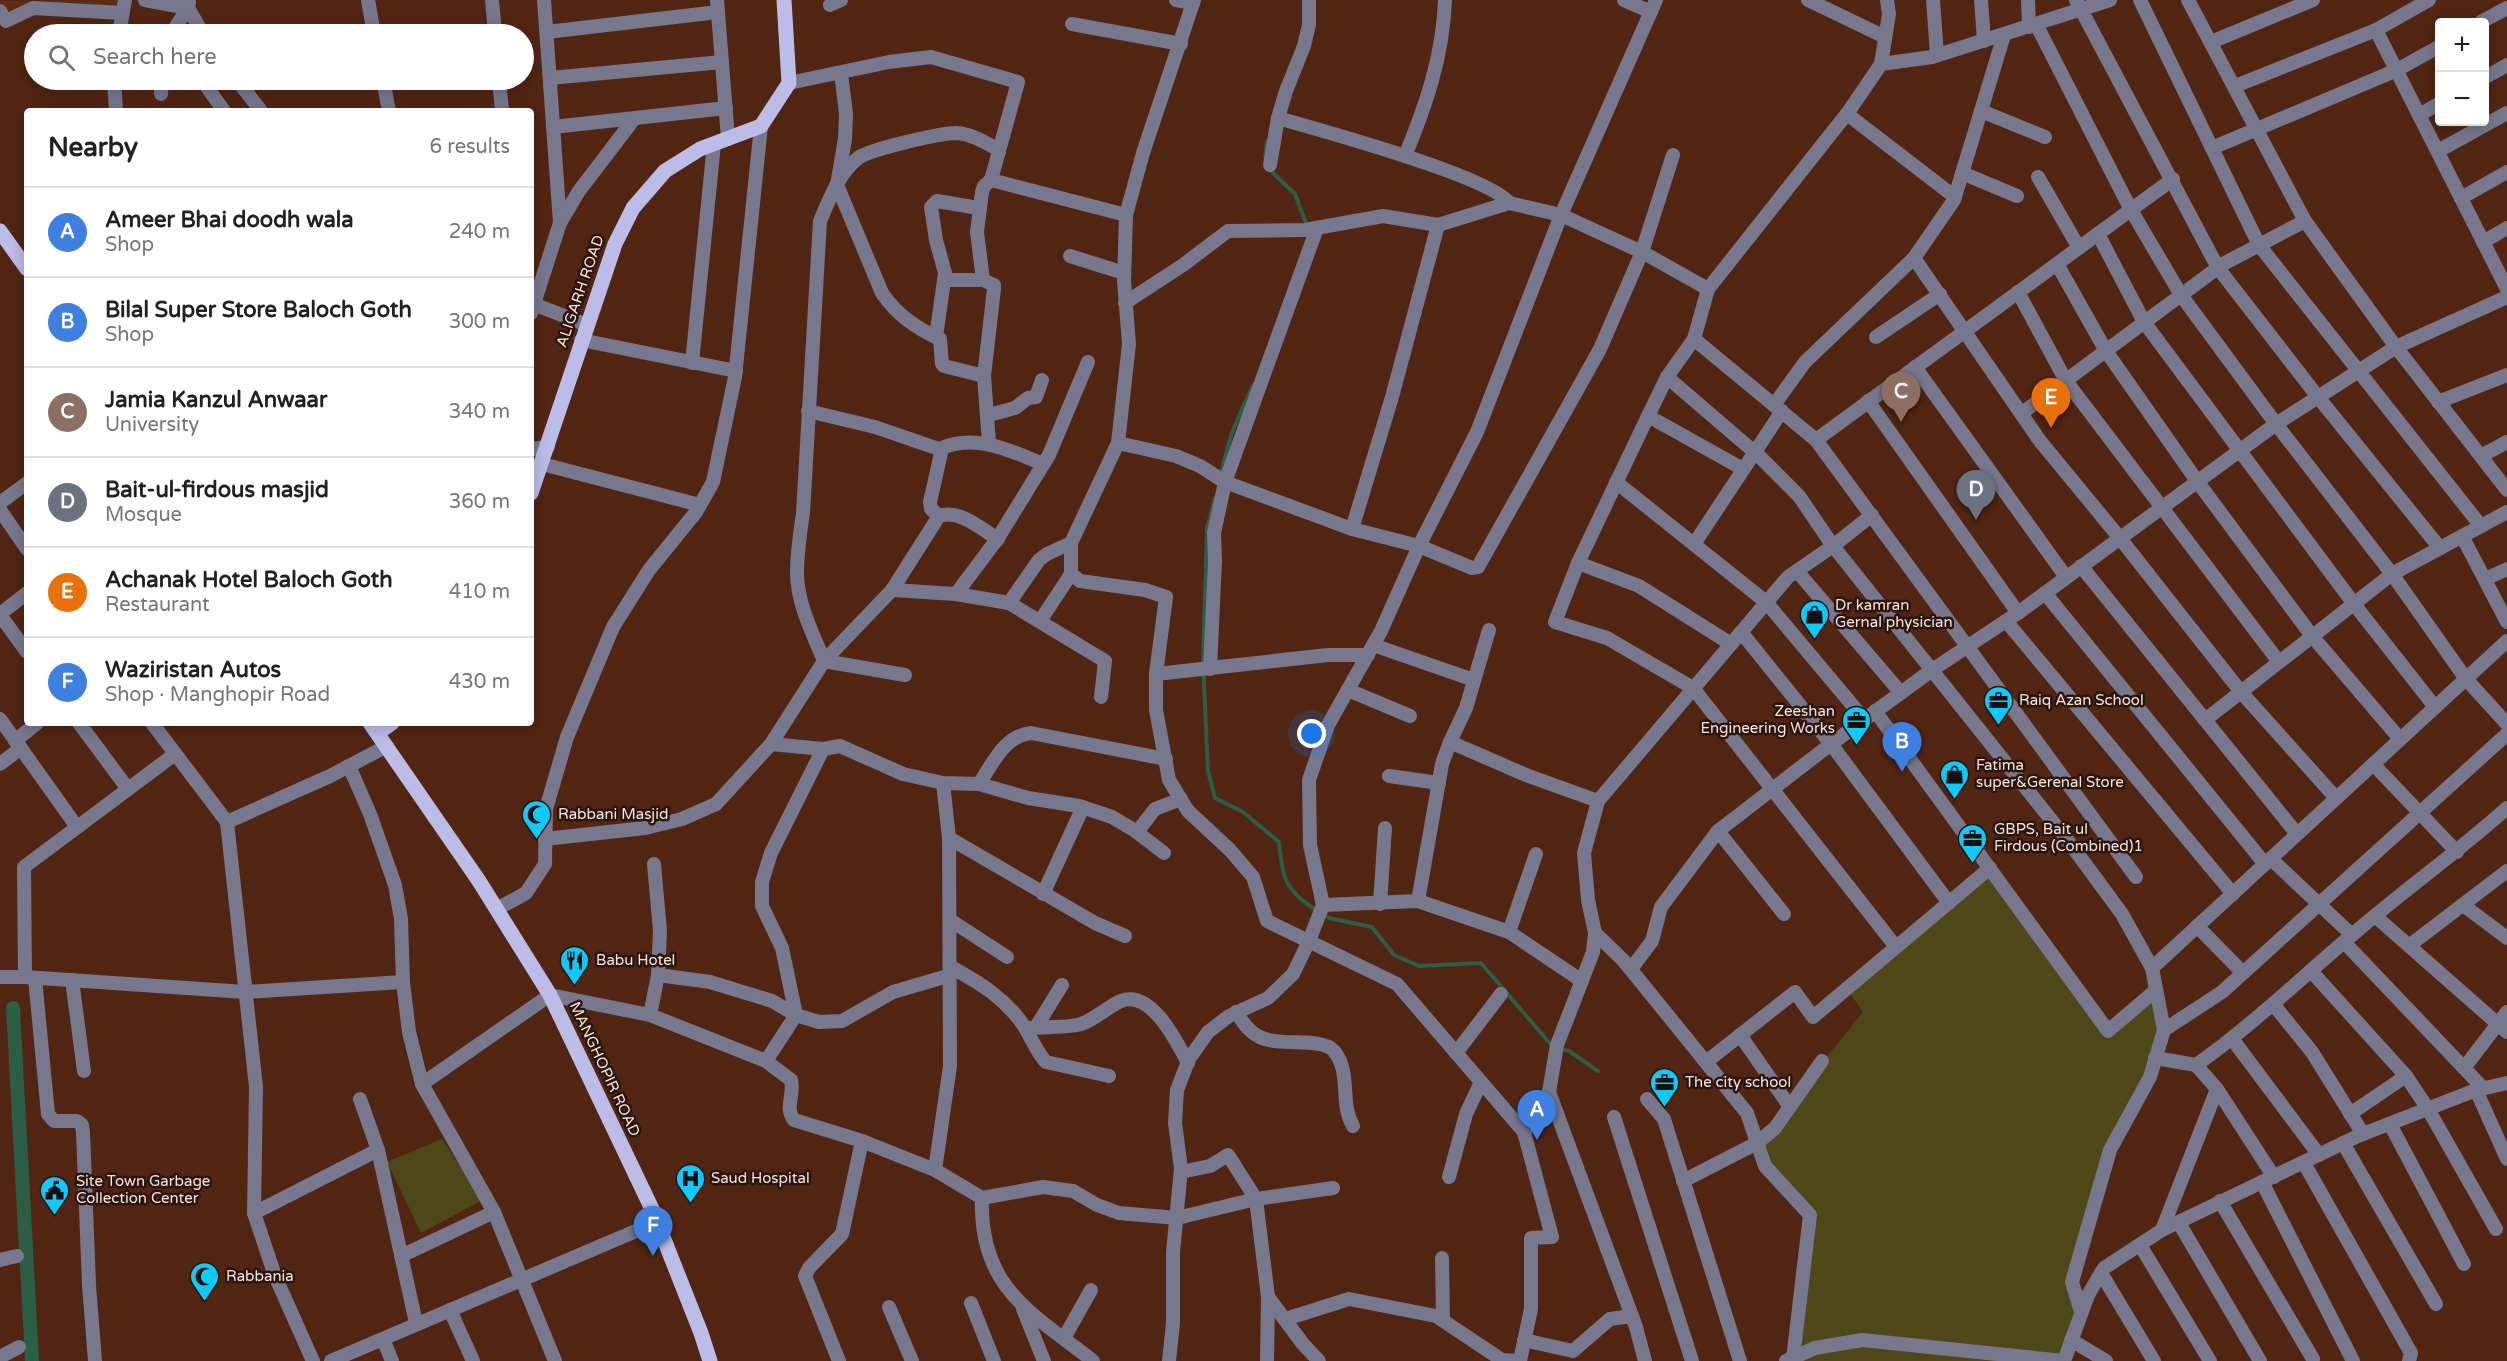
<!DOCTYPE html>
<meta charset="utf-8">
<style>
:root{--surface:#fff;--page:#f6f6f6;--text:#202124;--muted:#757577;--line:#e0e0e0;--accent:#2563eb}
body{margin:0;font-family:"Varela Round",sans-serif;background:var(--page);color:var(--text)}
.controls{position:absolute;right:18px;top:18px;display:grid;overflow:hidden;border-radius:6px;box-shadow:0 3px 15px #0003}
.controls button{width:54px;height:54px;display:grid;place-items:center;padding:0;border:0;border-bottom:2px solid var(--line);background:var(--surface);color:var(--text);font:30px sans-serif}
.you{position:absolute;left:1312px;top:734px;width:21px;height:21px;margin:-15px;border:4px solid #fff;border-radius:50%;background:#1a73e8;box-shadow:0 0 0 9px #1a73e833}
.badge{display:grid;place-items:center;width:39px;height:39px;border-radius:50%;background:var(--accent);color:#fff;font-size:20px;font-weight:700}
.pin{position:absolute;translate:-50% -50px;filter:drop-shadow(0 2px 3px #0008)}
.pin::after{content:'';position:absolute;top:32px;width:21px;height:18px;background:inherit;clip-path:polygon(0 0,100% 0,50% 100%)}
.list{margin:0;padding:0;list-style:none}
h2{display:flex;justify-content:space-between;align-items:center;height:78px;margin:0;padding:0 24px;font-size:26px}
h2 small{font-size:20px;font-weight:400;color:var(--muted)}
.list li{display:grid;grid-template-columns:39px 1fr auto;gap:18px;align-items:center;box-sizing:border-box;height:90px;padding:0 24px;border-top:2px solid var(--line)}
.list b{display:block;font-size:22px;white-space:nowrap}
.list p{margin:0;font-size:20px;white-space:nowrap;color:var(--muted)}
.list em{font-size:20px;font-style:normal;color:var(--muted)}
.icon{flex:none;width:33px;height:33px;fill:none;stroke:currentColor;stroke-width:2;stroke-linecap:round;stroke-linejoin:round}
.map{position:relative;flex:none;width:2507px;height:1361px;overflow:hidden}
.search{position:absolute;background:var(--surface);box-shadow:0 3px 15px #0003;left:24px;top:24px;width:510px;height:66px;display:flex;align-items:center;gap:15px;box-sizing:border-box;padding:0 21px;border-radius:33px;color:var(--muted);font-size:22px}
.panel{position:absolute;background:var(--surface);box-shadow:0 3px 15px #0003;left:24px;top:108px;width:510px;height:618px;border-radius:6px}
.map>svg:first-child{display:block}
</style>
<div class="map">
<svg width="2507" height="1361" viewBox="0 0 2507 1361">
<rect width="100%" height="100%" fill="#512512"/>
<!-- built -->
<polygon fill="#5e2b14" points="118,0 116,7 8,14 0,1"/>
<!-- green -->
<g fill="#4e4818">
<polygon points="1989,869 2107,1031 2156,990 2163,1030 2150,1077 2109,1150 2072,1282 2081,1312 2064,1361 1793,1361 1810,1215 1765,1166 1757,1143 1863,1012 1847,989"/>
<polygon points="442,1139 482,1200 421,1233 387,1162"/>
</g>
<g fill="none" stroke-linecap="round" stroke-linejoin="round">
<!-- stream -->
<g stroke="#2b5d47" stroke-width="4">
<polyline points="1265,157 1267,141"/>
<polyline points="1269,169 1295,194 1307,226"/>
<polyline points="1220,476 1232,432 1253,385"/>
<path d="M 1215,498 L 1207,529 L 1203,661 L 1208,771 L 1215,798 L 1243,812 L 1279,842 C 1283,879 1284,889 1316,910"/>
<polyline points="1323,915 1329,918 1372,927 1394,955 1419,966 1481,963 1553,1047"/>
<polyline points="1560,1049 1569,1051 1598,1071"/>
</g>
<!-- canal -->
<polyline stroke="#2b5d47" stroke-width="14" points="13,1008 32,1361"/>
<!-- minor -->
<g stroke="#77788e" stroke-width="14">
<polyline points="145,0 188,8 171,34"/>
<polyline points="368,0 374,34"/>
<polyline points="492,0 495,34"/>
<polyline points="544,0 560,223"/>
<polyline points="717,0 728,139"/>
<polyline points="1176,0 1193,3"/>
<polyline points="1194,0 1143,153 1126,215 1124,281 1129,344 1118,443 1071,543 1071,574 1080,581 1145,590 1166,597 1156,674 1156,710 1169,780 1188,811 1230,850 1253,877 1267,921 1397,984 1524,1132 1552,1237 1531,1238 1531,1309 1520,1361"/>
<polyline points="1624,0 1651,12"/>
<polyline points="1808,0 1885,37"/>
<polyline points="1887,0 1889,14 1881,64 1849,111 1708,289 1694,339 1667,377 1648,416 1578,563 1555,622 1607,638 1693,688 1896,947"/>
<polyline points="1933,0 1937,55"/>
<polyline points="1981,0 1984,41"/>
<polyline points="2028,0 2029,27"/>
<polyline points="2076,0 2218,268 2318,397 2440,548"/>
<polyline points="2140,0 2259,245 2481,526"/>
<polyline points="2188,0 2305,221 2396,347 2507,490"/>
<polyline points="189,2 188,8 203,34"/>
<polyline points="830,5 841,0"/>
<polyline points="0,11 6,21 33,8 122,13"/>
<polyline points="2481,22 2507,8"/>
<polyline points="1072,24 1181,44"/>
<polyline points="2036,24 2131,210 2181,295 2276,424 2392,574 2466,679 2507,724"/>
<polyline points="2376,30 2507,289"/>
<polyline points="547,32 718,12"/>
<polyline points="119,34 125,0"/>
<polyline points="2004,35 1954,200 1914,258 2040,441 2119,537 2241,692 2336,798"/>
<polyline points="2211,42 2313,0"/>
<polyline points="1881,64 1932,57 2110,0"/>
<path d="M 841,73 L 846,114 L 845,139 L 837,185 L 882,293 C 897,315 916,328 940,339 L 942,364 L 944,366 L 984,376"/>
<polyline points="550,78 722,62"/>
<polyline points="2484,78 2507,65"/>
<polyline points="114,80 116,111"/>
<polyline points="202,80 224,111"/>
<polyline points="237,80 261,111"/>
<polyline points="383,80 389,111"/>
<polyline points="499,80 502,111"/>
<polyline points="789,83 889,62 931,57 1018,82 991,180 1126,215"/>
<polyline points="2235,86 2376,30 2429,0"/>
<polyline points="161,94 162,80"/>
<polyline points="1981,111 2045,137"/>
<polyline points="1847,114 1955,197"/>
<polyline points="2419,115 2440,103"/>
<path d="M 1278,118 C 1317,129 1492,177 1509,203"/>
<polyline points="553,127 726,108"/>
<polyline points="2212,148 2397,70 2440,46"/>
<polyline points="2438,151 2507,113"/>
<path d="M 1405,156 C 1426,105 1443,56 1445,0"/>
<polyline points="1270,165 1278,118 1286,91 1304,46 1309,25 1309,0"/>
<polyline points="1962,173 2017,196"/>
<polyline points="2038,177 2079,248"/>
<polyline points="2461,198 2507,172"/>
<polyline points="2098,234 2144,322 2354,604 2435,707"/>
<polyline points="2483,242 2507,228"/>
<polyline points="1070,256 1124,273"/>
<polyline points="2057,264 2106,351 2197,481 2312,636 2400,739"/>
<polyline points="945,280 983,280"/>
<polyline points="2018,292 2066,381 2279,662"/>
<polyline points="531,303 587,325"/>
<polyline points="1125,303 1183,265 1228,231 1305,230 1383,216 1438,225 1509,203 1561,215 1642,252 1708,289"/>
<polyline points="531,313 560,223 579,191 634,119"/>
<polyline points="936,337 945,273 936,240 931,207 937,201 978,208"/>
<polyline points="1876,337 1940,294"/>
<polyline points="1694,339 1816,440 2136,877"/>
<polyline points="581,340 736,371"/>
<polyline points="692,363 714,144"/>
<polyline points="1915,367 2066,577"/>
<polyline points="1667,377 1759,456 1799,496 1833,546 2072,846 2122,914 2152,968 2164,1030 2150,1077 2110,1150 2072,1282 2081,1312"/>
<polyline points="1868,401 2018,613"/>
<polyline points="2438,402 2507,375"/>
<polyline points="1774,405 1805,362 1914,258"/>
<polyline points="808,411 875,427 939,449 941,453 930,502 931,509 939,516"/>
<polyline points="2022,413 2223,264 2305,221"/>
<polyline points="989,415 1015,408 1028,398 1036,397 1042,380"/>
<polyline points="1648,416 1743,469"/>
<polyline points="1816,440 2173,179"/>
<polyline points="989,443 984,376 994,289 994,285 983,280 977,232 982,192 984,186 991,180"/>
<polyline points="1118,443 1176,456 1200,466 1225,482 1352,529 1419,546 1472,568 1478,567 1600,349 1642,252 1673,155"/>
<polyline points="531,449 548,447"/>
<path d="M 939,449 C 976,433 1009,450 1043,464"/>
<polyline points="2481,456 2507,442"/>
<polyline points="542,464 700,505"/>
<polyline points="1616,482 1766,602 1864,719"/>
<polyline points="0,503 27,483"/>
<polyline points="0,510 27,549"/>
<polyline points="1352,529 1392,397 1438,225"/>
<polyline points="2462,536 2507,622"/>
<polyline points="1694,544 1782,411"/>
<polyline points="1578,563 1639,586 1731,644"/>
<polyline points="2081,566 2297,834"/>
<polyline points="1797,571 1901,693"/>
<polyline points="2485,579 2507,569"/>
<polyline points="892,590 956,594 1009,603 1105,661 1101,697"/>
<polyline points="2045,593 2265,864"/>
<polyline points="956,594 998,538 1049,455 1088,362"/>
<polyline points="1009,603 1039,560 1047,554 1071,543"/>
<polyline points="0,614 27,593"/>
<polyline points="0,615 27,652"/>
<polyline points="1040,621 1071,574"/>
<polyline points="2006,621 2233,894"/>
<polyline points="1741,632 1831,744 1949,903"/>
<polyline points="1373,645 1474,680"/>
<polyline points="1210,669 1215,561 1214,533 1225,482 1317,228"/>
<polyline points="1156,674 1328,655 1368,655"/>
<path d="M 905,675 L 824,661 C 813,634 797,603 797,573 C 797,553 800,533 803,513 L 820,221 C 829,200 839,173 858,158 C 871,149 940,133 957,133 C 972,134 986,143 999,150"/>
<polyline points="1348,690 1410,716"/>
<polyline points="1875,711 2108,1031 2156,990"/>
<polyline points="0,719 77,827"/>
<polyline points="2205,720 2392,574 2507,512"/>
<polyline points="79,723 128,789"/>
<polyline points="152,723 227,822 256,1087 254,1213 275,1276 313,1361"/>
<polyline points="15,741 37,723"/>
<polyline points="1450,742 1526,775 1598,801"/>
<polyline points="771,744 823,749 840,746 903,774 943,783 979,784 1028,798 1079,806 1112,817 1134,830 1164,853"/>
<polyline points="0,764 21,748"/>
<polyline points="2373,764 2457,852"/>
<polyline points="349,766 370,814 395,885 401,919 403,982 409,1032 422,1084 494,1212 555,1361"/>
<polyline points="1389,776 1439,783"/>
<path d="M 979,784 C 993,763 1004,736 1031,733 L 1166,759"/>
<polyline points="227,822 330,776 387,746"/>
<polyline points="1718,831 1784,914"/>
<polyline points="1137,832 1155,809 1181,799"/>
<polyline points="949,838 1095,923 1125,936"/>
<path d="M 545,839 L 645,828 L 682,819 L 716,804 L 771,744 L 824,661 L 892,590 L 939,516 C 960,509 981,529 998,539"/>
<polyline points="2271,859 2352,935"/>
<polyline points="1043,894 1083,807"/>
<polyline points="1418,901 1442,764 1450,742 1466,708 1489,630"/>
<polyline points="1380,904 1385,828"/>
<polyline points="1323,905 1418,901 1509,932 1582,981"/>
<polyline points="2463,905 2507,938"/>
<polyline points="497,909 526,893 545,864 546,809 567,737 613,627 649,570 696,512 713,482 735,377 761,126"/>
<polyline points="2375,916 2507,1032"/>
<polyline points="950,920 1007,957"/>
<polyline points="2197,926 2243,973"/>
<polyline points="1509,932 1536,854"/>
<polyline points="1595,933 1623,960 1747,1113 1765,1166 1810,1215 1793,1359"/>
<polyline points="2344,942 2483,1088"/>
<polyline points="2410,945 2507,871"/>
<path d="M 951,967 C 980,983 1005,998 1024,1026 C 1031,1037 1037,1053 1046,1062 L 1109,1076"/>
<polyline points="2152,968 2507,641"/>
<polyline points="1631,969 1652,941 1661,907 1718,831 1831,744 1932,670 2018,613 2276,424 2396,347 2507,297"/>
<polyline points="2311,971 2406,1076 2428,1109 2496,1229"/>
<polyline points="658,975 710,982 772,1001 796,1015 819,1022 842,1021 893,992 951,975"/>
<polyline points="0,977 25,977 245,992 403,982"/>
<polyline points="25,977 24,867 175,754"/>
<polyline points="35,978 48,1114 54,1121 77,1121 82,1125 83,1132 89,1285 95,1361"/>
<polyline points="72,980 84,1071"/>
<polyline points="2273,1004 2312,1052 2363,1134"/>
<path d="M 1236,1012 C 1242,1021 1248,1031 1258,1036 C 1278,1048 1321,1036 1334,1051 C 1352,1073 1339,1102 1353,1126"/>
<polyline points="650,1015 658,975 660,931 654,864"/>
<polyline points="1036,1027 1062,985"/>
<path d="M 1025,1028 C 1039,1027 1070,1028 1081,1024 C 1096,1019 1107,1007 1121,1001 C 1151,989 1177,1042 1188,1063"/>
<polyline points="2164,1030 2222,992 2507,734"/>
<polyline points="1740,1035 1790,1107"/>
<polyline points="2233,1040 2319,1155"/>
<polyline points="1456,1053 1501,994"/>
<path d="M 2155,1058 L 2196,1065 C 2254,1024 2304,975 2358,930 C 2407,888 2459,851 2507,808"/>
<polyline points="766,1061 796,1015 782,948 762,906 762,882 771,853 823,749"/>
<polyline points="1706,1062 1795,992 1813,1017 1990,868"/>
<polyline points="2196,1065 2217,1089 2274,1177"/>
<polyline points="2464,1068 2507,1012"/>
<path d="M 422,1084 L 550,995 L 650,1015 L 766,1061 L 791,1080 C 795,1094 784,1108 794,1120 L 862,1141 L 935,1170 L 982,1198 L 1043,1187 L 1073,1191 L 1097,1205 L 1119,1213 L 1177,1218 L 1256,1199 L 1333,1188"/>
<polyline points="2476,1090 2507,1159"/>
<polyline points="1549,1092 1636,1327 1645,1361"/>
<polyline points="360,1099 378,1150 416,1323"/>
<polyline points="1647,1099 1664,1119 1740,1361"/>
<polyline points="2350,1114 2406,1076"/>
<polyline points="1614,1117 1692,1361"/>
<polyline points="2390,1124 2464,1264"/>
<polyline points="1524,1132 1536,1118 1549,1092 1557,1045 1593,952 1595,933 1588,900 1584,853 1598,801 1788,577 1833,546 1872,515"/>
<polyline points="2343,1143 2436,1304"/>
<polyline points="2304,1163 2411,1353 2409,1361"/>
<polyline points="935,1170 950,1066 949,838 943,783"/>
<polyline points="1181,1172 1210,1166 1228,1155 1256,1199 1268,1297 1267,1361"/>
<polyline points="1449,1177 1466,1114 1481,1082"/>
<polyline points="1683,1181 1757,1143 1775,1128 1822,1061"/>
<polyline points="2262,1182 2353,1361"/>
<path d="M 982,1198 C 979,1287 1030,1312 1093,1361"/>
<polyline points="2220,1201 2313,1359"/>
<polyline points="254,1213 378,1150"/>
<polyline points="2179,1223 2260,1361"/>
<polyline points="2162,1230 2217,1089"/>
<polyline points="2140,1245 2210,1361"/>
<polyline points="401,1256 494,1212"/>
<polyline points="1442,1258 1443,1320"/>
<polyline points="0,1260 17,1256"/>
<polyline points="2101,1273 2154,1361"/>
<polyline points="1268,1297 1303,1344 1319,1361"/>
<polyline points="971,1303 994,1361"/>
<polyline points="889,1307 912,1361"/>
<polyline points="1023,1309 1044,1361"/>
<polyline points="450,1310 473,1361"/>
<polyline points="1292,1317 1349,1299 1436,1316 1502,1360 1517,1361"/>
<polyline points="1064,1338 1091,1290"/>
<polyline points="383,1339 392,1361"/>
<polyline points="1524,1340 1573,1351 1610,1319 1632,1316"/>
<polyline points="2071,1340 2106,1361"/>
<polyline points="0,1357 19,1347"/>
<polyline points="331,1361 657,1222"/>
<polyline points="839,1361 805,1276 809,1268 842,1234 862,1141"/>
<polyline points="1169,1361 1173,1323 1173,1252 1181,1169 1175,1123 1177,1090 1189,1059 1208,1032 1229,1016 1268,998 1293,974 1309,941 1323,905 1310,845 1309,780 1328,725 1381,631 1419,546 1477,432 1561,215 1656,0"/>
<polyline points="1786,1361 1815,1348 1862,1340 2064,1361"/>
<polyline points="2064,1361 2088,1295 2104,1268 2162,1230 2358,1136 2476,1090 2507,1083"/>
</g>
<!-- major -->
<g stroke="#bbbce8" stroke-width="15">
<polyline points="0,231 27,269"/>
<polyline points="531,493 615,244 633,208 665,171 700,149 761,126 789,83 784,0"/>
<polyline points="370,723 479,881 550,995 652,1209 701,1333 710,1361"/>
<polyline points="378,733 392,723"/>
</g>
</g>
<!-- icons -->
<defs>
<symbol id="shop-pin" viewBox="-11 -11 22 30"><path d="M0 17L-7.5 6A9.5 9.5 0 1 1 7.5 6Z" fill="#0dcafa" stroke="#29150d"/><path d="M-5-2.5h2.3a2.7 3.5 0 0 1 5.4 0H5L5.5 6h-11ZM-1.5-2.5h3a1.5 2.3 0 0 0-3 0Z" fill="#111"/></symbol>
<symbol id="office-pin" viewBox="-11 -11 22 30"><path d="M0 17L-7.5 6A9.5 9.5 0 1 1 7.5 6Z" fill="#0dcafa" stroke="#29150d"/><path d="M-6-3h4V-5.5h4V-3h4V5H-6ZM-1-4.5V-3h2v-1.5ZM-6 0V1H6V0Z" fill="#111"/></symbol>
<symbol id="mosque-pin" viewBox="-11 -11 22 30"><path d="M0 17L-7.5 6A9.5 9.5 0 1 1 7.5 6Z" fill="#0dcafa" stroke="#29150d"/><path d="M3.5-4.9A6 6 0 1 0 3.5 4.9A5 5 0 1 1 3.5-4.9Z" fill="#111"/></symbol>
<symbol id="restaurant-pin" viewBox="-11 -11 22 30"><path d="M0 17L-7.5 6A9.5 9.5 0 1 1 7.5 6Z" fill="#0dcafa" stroke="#29150d"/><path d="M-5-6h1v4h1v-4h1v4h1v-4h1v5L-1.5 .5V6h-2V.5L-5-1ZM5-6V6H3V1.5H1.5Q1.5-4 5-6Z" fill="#111"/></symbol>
<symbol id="hospital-pin" viewBox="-11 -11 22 30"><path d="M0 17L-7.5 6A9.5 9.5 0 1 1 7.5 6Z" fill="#0dcafa" stroke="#29150d"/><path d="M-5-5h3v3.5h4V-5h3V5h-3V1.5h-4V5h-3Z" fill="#111"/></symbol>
<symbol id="civic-pin" viewBox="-11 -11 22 30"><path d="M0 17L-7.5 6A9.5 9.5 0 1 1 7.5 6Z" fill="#0dcafa" stroke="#29150d"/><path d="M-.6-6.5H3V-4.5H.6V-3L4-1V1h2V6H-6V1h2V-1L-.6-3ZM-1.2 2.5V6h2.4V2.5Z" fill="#111"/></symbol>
</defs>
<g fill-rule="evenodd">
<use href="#shop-pin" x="1798" y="598" width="33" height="45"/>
<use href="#office-pin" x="1982" y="684" width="33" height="45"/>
<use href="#office-pin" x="1840" y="704" width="33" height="45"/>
<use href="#shop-pin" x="1938" y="758" width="33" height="45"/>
<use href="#mosque-pin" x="520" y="798" width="33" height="45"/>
<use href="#office-pin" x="1956" y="822" width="33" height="45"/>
<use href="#restaurant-pin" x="558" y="944" width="33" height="45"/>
<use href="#office-pin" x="1648" y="1066" width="33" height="45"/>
<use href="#hospital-pin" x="674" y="1162" width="33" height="45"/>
<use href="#civic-pin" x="38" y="1174" width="33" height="45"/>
<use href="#mosque-pin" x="188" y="1260" width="33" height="45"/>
</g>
<g text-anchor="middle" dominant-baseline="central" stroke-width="5" stroke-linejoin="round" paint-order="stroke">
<!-- street labels -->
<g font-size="15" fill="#fce4db" stroke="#29150d">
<text transform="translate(580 291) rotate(-71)">ALIGARH ROAD</text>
<text transform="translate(605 1069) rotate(65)">MANGHOPIR ROAD</text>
</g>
<!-- poi labels -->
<g font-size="15" fill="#fce4db" stroke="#29150d" text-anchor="start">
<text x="1835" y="605">Dr kamran<tspan x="1835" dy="17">Gernal physician</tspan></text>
<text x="2019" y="700">Raiq Azan School</text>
<text x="1835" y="711" text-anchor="end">Zeeshan<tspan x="1835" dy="17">Engineering Works</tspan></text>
<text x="1976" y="765">Fatima<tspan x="1976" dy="17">super&amp;Gerenal Store</tspan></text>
<text x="558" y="814">Rabbani Masjid</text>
<text x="1994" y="829">GBPS, Bait ul<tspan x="1994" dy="17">Firdous (Combined)1</tspan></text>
<text x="596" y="960">Babu Hotel</text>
<text x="1685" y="1082">The city school</text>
<text x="711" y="1178">Saud Hospital</text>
<text x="76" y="1181">Site Town Garbage<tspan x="76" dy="17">Collection Center</tspan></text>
<text x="226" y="1276">Rabbania</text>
</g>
</g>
</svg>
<div class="controls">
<button>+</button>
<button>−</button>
</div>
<div class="you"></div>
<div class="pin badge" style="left:1537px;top:1140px;background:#3f7fe0">A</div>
<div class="pin badge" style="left:1902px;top:772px;background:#3f7fe0">B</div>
<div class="pin badge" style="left:1901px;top:422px;background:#8d6e63">C</div>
<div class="pin badge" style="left:1976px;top:520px;background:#6b7280">D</div>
<div class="pin badge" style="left:2051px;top:428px;background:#e8710a">E</div>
<div class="pin badge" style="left:653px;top:1256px;background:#3f7fe0">F</div>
<div class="search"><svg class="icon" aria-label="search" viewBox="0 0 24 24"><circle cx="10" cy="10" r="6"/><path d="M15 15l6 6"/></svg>Search here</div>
<section class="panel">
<h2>Nearby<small>6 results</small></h2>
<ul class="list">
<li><span class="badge" style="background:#3f7fe0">A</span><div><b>Ameer Bhai doodh wala</b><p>Shop</p></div><em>240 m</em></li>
<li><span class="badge" style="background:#3f7fe0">B</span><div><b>Bilal Super Store Baloch Goth</b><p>Shop</p></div><em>300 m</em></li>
<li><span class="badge" style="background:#8d6e63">C</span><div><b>Jamia Kanzul Anwaar</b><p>University</p></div><em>340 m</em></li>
<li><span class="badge" style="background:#6b7280">D</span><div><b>Bait-ul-firdous masjid</b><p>Mosque</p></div><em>360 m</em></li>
<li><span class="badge" style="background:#e8710a">E</span><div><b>Achanak Hotel Baloch Goth</b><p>Restaurant</p></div><em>410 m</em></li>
<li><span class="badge" style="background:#3f7fe0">F</span><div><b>Waziristan Autos</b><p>Shop · Manghopir Road</p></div><em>430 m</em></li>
</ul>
</section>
</div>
